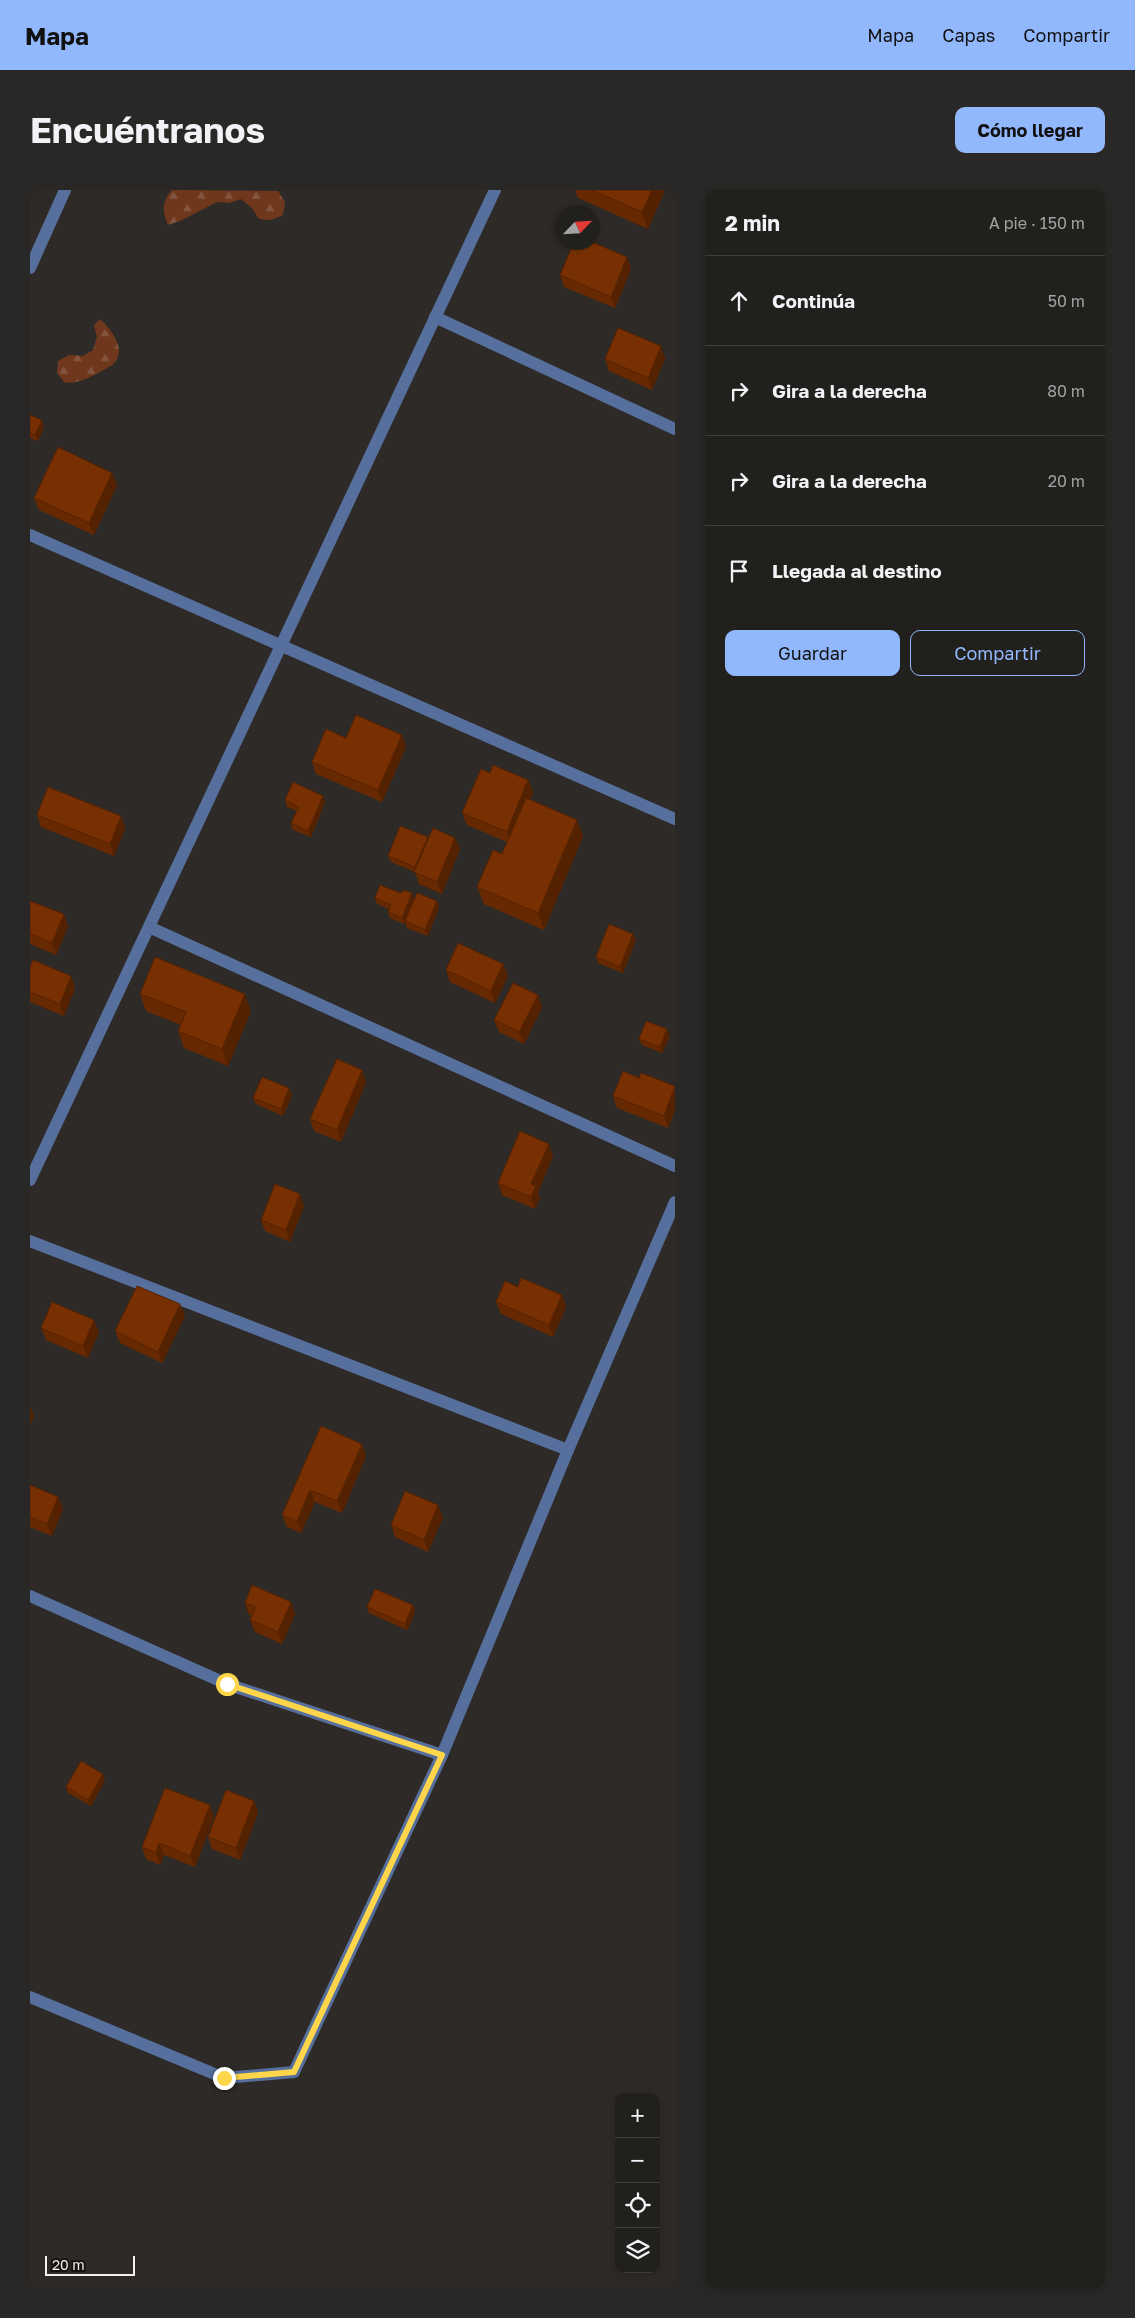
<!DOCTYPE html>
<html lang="es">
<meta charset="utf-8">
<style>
:root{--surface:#22201d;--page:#2a2826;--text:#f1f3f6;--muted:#a2a3a4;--line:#3f3e3b;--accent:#91b8fd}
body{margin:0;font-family:"Golos Text",sans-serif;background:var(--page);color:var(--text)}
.controls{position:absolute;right:15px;bottom:15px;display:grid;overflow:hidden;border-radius:10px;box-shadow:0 2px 8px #0003}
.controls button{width:45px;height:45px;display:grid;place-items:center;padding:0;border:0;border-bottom:1px solid var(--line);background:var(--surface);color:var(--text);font:25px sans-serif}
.compass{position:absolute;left:525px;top:15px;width:45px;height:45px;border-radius:50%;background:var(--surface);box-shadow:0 2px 8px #0003;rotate:65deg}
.scale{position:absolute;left:15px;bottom:12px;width:90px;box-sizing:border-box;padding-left:5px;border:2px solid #f4f1ef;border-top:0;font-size:14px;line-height:18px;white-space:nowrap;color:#f4f1ef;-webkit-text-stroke:4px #151312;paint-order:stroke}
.stop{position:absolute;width:15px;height:15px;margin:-11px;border:4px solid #ffd54a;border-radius:50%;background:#fff}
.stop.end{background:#ffd54a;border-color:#fff;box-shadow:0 1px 5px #0008}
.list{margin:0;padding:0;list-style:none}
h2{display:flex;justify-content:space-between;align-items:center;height:65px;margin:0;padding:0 20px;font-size:21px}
h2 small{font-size:16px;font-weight:400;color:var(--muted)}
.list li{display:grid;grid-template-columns:32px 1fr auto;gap:15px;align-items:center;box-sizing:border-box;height:90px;padding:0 20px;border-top:1px solid var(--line)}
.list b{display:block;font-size:19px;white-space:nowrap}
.list em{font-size:16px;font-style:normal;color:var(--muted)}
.actions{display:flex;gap:10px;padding:15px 20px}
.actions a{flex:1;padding:11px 0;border:1px solid var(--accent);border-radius:10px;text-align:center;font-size:18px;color:var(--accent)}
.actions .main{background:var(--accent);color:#111}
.icon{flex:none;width:28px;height:28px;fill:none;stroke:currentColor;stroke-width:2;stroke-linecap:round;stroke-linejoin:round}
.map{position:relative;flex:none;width:645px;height:2098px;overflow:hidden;border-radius:10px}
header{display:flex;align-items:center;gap:30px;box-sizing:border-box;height:70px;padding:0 25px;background:var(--accent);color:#111}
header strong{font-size:24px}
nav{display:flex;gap:28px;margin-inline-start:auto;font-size:18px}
.intro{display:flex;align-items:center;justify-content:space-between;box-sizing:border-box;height:120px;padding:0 30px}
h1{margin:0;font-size:35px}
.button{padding:12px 22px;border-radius:10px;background:var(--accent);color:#111;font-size:18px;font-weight:700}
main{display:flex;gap:30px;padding:0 30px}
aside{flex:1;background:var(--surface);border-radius:10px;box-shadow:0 2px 8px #0003}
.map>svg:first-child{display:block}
</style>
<header>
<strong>Mapa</strong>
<nav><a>Mapa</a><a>Capas</a><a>Compartir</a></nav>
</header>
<div class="intro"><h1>Encuéntranos</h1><a class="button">Cómo llegar</a></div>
<main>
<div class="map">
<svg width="645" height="2098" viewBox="0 0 645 2098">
<defs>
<pattern id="forest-firs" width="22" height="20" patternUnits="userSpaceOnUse" patternTransform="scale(1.25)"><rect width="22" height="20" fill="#6f381d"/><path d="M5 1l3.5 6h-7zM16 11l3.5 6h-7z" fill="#84553e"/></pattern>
</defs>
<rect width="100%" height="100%" fill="#2e2a27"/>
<!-- forest -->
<g fill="url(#forest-firs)">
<path d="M 142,0 L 248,1 L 255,12 L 253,25 L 241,30 L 229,29 L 222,18 L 211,9 L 199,13 L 187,12 L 152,30 L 138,35 C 132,21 132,11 142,0 Z"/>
<path d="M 70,129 C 81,139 99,162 82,175 C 78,178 73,180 68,183 C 57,189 48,193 35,193 L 27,183 L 28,171 L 39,165 L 53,166 L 63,160 L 67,147 L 64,135 Z"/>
</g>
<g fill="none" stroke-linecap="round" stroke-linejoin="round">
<!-- street -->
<g stroke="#566f9d" stroke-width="12">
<polyline points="0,78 35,0"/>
<polyline points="405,127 645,239"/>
<polyline points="0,345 645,629"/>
<polyline points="119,737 645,976"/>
<polyline points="0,990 465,0"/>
<polyline points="0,1051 538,1260"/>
<polyline points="0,1406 197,1494 412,1565"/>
<polyline points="0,1807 194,1888 264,1882 412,1565 538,1260 645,1012"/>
</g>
</g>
<!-- wall -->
<g fill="#672902">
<polygon points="545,0 635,0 618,39 548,8"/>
<polygon points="601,79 585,118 534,97 530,85"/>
<polygon points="635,168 622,200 579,181 575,169"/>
<polygon points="0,225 14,237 8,251 0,248"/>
<polygon points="82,283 87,295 64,345 9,320 4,308"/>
<polygon points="316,548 376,557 352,612 286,584 282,572"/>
<polygon points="460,583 498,590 503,602 500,609 547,630 553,646 514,740 454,714 447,697 472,664 477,652 437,635 432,623"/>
<polygon points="293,606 295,612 281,647 263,640 261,633 267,621 257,617 255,610"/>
<polygon points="7,625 91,626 95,638 84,666 11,637"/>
<polygon points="398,647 398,649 425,648 430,659 412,704 389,694 385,682 361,672 358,666"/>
<polygon points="345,708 384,709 409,717 398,746 377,738 375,732 374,734 360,728 358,722 359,719 347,714"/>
<polygon points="0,711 38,736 26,765 0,754"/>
<polygon points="606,750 593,783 568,773 566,767"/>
<polygon points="473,774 478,786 465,813 420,792 416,780"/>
<polygon points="0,777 41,786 45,798 34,826 0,812"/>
<polygon points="110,804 221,821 198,876 154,858 148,841 151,835 116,821"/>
<polygon points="508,805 512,817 494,854 469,842 464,830"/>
<polygon points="640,846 632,863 612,855 609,849"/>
<polygon points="332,880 336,892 311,952 284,941 280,929"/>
<polygon points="645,896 645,920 638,938 587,918 583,906"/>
<polygon points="259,898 262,905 253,926 226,914 223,908"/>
<polygon points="523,966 508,1002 510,1008 505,1019 472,1005 468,993"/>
<polygon points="274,1016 260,1052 235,1041 231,1030"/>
<polygon points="488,1097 532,1105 536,1117 523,1147 471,1124 466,1112"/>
<polygon points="155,1126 132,1173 90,1153 85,1141"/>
<polygon points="11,1138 69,1142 58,1168 16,1150"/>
<polygon points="332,1254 336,1266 312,1323 285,1312 271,1343 257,1337 252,1325"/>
<polygon points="0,1295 28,1307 33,1319 22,1346 0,1337"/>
<polygon points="413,1327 398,1362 365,1347 361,1335"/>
<polygon points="261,1412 265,1424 252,1454 225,1442 220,1430 222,1426 219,1425 215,1413"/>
<polygon points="383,1415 385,1422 377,1440 339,1423 337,1417"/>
<polygon points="75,1590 61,1616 38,1603 36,1597"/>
<polygon points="224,1611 228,1623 210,1670 182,1659 178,1647"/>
<polygon points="184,1627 165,1677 134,1665 130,1675 116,1669 112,1657"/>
</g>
<!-- shaded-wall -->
<g fill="#542201">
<polygon points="622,0 635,0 618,39 612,22"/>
<polygon points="597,67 601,79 585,118 581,107"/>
<polygon points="631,156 635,168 622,200 618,188"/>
<polygon points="12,230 14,237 8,251 5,245"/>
<polygon points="82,283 87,295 64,345 59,333"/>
<polygon points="372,545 376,557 352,612 348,600"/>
<polygon points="498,590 503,602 482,654 477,642"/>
<polygon points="293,606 295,612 281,647 278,641"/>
<polygon points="91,626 95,638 84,666 80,654"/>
<polygon points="547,630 553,646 514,740 508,723"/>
<polygon points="398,647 400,653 388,683 385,677"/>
<polygon points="425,648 430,659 412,704 407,692"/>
<polygon points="382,703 384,710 374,734 372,728"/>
<polygon points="407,711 409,717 398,746 395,740"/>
<polygon points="34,724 38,736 26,765 22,753"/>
<polygon points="603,744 606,750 593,783 590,777"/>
<polygon points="473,774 478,786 465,813 461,801"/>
<polygon points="41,786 45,798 34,826 30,814"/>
<polygon points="215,804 221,821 198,876 192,859"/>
<polygon points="508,805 512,817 494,854 489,842"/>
<polygon points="637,839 640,846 632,863 630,857"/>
<polygon points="332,880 336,892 311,952 307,940"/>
<polygon points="645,897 645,920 638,938 634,926"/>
<polygon points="259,898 262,905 253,926 251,919"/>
<polygon points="519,954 523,966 508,1002 510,1008 505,1019 501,1007 501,994"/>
<polygon points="270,1004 274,1016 260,1052 256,1040"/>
<polygon points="532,1105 536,1117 523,1147 519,1135"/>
<polygon points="150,1114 155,1126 132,1173 128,1162"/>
<polygon points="64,1130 69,1142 58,1168 53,1156"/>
<polygon points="0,1215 4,1227 0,1235"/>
<polygon points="332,1254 336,1266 312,1323 307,1311"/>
<polygon points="280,1300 285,1312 271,1343 267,1331"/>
<polygon points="28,1307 33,1319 22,1346 17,1334"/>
<polygon points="408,1315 413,1327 398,1362 394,1350"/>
<polygon points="261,1412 265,1424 252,1454 248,1442"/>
<polygon points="383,1415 385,1422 377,1440 375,1434"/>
<polygon points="73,1584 75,1590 61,1616 58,1610"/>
<polygon points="224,1611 228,1623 210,1670 206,1658"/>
<polygon points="180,1615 184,1627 165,1677 160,1666"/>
<polygon points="129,1653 134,1665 130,1675 126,1663"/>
</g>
<!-- building -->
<g fill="#783002" stroke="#542201">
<polygon points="562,0 622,0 612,22"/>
<polygon points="544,52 562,52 597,67 581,107 530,85"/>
<polygon points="588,138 631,156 618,188 575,169"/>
<polygon points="0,225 12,230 5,245 0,243"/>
<polygon points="28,257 82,283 59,333 4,308"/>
<polygon points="326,525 372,545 348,600 282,572 296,539 316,548"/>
<polygon points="463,575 498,590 477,642 432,623 451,579 460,583"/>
<polygon points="263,592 293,606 278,641 261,633 269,617 255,610"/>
<polygon points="18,597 91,626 80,654 7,625"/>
<polygon points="496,608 547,630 508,723 447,697 463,660 472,664"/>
<polygon points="370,636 398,647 385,677 358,666"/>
<polygon points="403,638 425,648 407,692 384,682"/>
<polygon points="350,695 371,703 373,700 382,703 372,728 358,722 361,715 345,708"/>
<polygon points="387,703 407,711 395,740 375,731"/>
<polygon points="0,711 34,724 22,753 0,744"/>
<polygon points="579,734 603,744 590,777 566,767"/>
<polygon points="428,753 473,774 461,801 416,780"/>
<polygon points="125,767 215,804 192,859 148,841 156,822 110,804"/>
<polygon points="3,770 41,786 30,814 0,802 0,777"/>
<polygon points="483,793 508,805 489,842 464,830"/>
<polygon points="616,831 637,839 630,857 609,849"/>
<polygon points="307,869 332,880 307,940 280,929"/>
<polygon points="593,881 609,888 611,883 645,896 634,926 583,906"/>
<polygon points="232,887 259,898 251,919 223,908"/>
<polygon points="490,941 519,954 501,994 506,996 501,1007 468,993"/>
<polygon points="245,994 270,1004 256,1040 231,1030"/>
<polygon points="491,1088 532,1105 519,1135 466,1112 475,1091 488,1097"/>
<polygon points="107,1096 150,1114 128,1162 85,1141"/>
<polygon points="22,1112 64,1130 53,1156 11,1138"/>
<polygon points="291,1236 332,1254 307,1311 280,1300 267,1331 252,1325"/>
<polygon points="0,1295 28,1307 17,1334 0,1327"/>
<polygon points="375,1301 408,1315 394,1350 361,1335"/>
<polygon points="222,1395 261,1412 248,1442 220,1430 226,1417 215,1413"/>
<polygon points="345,1399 383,1415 375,1434 337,1417"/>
<polygon points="51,1571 73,1584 58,1610 36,1597"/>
<polygon points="135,1598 180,1615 160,1666 129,1653 126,1663 112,1657"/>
<polygon points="196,1600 224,1611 206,1658 178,1647"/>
</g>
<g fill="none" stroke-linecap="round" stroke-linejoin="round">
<!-- route -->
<polyline stroke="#ffd54a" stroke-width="6" points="194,1888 264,1882 412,1565 197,1494"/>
</g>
</svg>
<div class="controls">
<button>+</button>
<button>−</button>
<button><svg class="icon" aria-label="locate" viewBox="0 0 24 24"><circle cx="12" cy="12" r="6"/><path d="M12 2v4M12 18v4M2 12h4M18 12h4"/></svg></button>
<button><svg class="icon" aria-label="layers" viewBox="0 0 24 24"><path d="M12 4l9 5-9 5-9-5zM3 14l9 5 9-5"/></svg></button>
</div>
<svg class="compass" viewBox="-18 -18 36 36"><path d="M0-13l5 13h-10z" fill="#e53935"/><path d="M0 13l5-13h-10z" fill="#a2a3a4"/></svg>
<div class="scale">20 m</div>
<div class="stop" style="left:197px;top:1494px"></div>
<div class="stop end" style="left:194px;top:1888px"></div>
</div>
<aside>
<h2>2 min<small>A pie · 150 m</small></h2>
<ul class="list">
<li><svg class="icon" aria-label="ahead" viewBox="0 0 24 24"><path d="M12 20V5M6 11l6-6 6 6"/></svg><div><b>Continúa</b></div><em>50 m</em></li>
<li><svg class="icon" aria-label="right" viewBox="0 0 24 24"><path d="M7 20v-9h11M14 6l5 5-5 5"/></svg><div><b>Gira a la derecha</b></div><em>80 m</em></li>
<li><svg class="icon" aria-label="right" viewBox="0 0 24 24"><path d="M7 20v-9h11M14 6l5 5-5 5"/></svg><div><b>Gira a la derecha</b></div><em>20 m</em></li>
<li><svg class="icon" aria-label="arrive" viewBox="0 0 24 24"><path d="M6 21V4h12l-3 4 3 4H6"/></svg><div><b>Llegada al destino</b></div></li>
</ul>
<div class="actions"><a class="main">Guardar</a><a>Compartir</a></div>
</aside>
</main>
